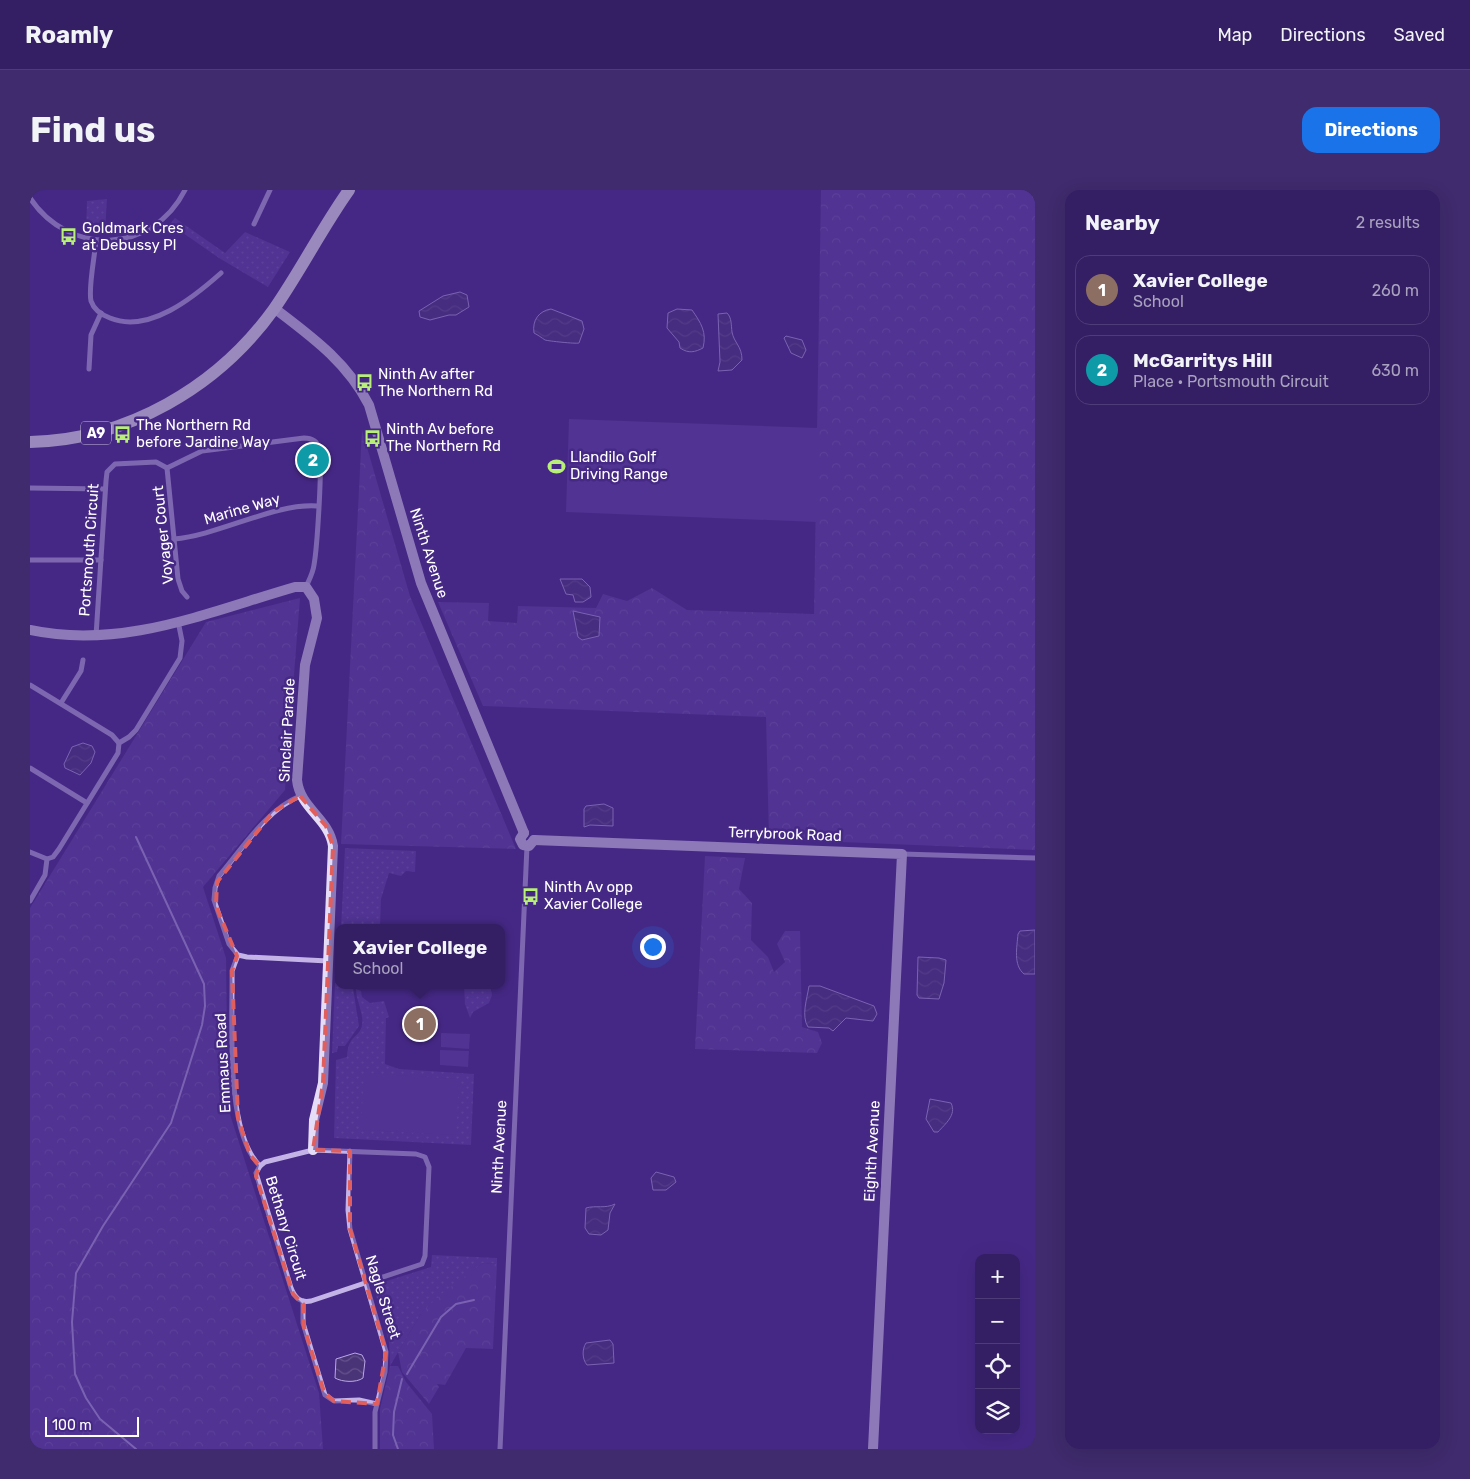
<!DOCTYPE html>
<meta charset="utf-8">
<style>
:root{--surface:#341e64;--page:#3f2b6d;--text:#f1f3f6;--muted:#a9a2bf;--line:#4e3c78;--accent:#1a73e8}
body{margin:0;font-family:Rubik,sans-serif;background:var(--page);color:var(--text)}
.controls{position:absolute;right:15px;bottom:15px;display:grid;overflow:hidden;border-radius:10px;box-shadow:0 5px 20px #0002}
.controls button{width:45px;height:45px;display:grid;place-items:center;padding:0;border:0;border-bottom:1px solid var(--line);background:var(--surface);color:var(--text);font:25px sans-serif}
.scale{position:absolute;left:15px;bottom:12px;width:94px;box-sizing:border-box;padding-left:5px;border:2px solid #fff;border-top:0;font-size:14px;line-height:18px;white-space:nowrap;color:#fff;-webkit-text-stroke:4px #462885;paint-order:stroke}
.you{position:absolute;left:622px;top:756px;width:18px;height:18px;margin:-12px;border:4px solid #fff;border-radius:50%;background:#1a73e8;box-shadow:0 0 0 8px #1a73e833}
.badge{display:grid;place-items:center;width:32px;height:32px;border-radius:50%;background:var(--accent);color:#fff;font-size:16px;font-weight:700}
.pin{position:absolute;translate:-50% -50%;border:2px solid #fff;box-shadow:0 1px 5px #0006}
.popup{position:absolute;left:305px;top:734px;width:170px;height:65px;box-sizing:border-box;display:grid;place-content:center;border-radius:10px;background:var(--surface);filter:drop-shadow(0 1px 4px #0005);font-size:16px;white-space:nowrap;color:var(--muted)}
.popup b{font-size:19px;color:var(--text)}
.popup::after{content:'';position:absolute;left:50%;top:100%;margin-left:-10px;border:10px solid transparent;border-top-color:var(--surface)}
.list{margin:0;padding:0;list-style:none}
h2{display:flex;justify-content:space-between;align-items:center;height:65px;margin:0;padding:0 20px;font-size:21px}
h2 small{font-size:16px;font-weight:400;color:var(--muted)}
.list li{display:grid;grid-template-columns:32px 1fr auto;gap:15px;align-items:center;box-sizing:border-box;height:70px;margin:0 10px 10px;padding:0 10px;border:1px solid var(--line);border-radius:15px}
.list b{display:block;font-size:19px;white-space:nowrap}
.list p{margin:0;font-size:16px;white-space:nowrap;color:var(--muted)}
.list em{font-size:16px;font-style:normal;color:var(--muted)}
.icon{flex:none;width:28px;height:28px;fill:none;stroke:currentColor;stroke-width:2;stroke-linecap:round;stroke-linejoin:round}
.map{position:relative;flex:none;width:1005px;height:1259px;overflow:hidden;border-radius:15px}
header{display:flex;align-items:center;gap:30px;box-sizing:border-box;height:70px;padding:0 25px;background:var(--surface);border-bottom:1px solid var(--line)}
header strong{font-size:24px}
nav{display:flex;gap:28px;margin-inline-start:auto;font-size:18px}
.intro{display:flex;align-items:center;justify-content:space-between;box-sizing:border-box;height:120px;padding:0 30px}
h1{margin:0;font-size:35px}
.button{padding:12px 22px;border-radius:15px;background:var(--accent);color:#fff;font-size:18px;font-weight:700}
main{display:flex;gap:30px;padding:0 30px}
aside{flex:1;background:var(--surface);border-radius:15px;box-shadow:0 5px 20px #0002}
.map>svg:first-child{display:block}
</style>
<header>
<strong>Roamly</strong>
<nav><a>Map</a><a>Directions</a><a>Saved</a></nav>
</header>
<div class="intro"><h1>Find us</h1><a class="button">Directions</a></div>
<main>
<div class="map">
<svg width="1005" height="1259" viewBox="0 0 1005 1259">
<defs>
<pattern id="green-dots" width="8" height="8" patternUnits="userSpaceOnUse" patternTransform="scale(1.25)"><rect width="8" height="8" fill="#5e40a3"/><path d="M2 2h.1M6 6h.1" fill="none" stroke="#765db1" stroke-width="1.8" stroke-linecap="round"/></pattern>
<pattern id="forest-crowns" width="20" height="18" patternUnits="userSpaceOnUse" patternTransform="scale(1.25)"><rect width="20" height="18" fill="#5e40a3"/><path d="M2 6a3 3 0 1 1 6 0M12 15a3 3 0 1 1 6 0" fill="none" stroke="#765db1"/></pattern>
<pattern id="water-waves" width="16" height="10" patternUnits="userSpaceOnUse" patternTransform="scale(1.25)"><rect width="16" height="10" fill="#4a3478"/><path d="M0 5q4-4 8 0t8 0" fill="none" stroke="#65528c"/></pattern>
</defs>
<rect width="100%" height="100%" fill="#462885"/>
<!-- green -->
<g fill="url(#green-dots)">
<polygon points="77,9 75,42 56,40 57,11"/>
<polygon points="145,28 195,63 215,42 260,62 238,97 189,68 140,34"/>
<polygon points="315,658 386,661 385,682 376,681 371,686 359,683 351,709 350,738 311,738"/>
<polygon points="305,793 323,798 329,836 315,856 308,856 307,862 302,863"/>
<polygon points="434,795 460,795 462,805 459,813 443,822 440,828 435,814"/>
<path d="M 326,799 L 331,801 L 332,807 L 340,813 L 354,811 L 359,827 L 356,828 L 355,874 L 369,879 L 444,884 L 441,955 L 304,948 L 306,870 L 317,867 C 318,844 329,849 332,835 C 334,824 326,810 326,799 Z"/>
<polygon points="402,1065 467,1068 467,1074 453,1073 392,1122 360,1176 359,1152 344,1098 347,1094 401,1077"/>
</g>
<!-- forest -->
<g fill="url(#forest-crowns)">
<polygon points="791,0 1005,0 1005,660 739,649 736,527 453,516 408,412 459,413 458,431 487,433 488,416 566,418 573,404 597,411 622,398 657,420 784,424"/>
<polygon points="332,240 380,406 486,659 311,654"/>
<polygon points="270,408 255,600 173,697 196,768 198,918 289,1203 293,1259 0,1259 0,718 176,432"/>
<polygon points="675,666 715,668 709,699 722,713 721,750 738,767 744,782 755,772 747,754 755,741 770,741 772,837 788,842 792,853 787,863 665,859"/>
<polygon points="453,1073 467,1074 463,1159 436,1158 415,1195 407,1194 409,1197 399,1214 372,1182 368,1162 392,1122 415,1101"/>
<polygon points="360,1176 368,1176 376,1192 402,1224 404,1259 350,1259 350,1219"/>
</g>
<!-- pitch -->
<g fill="#5e40a3">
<polygon points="539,229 788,238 787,332 536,322"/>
<polygon points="411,843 440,844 439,859 411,857"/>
<polygon points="410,860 439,861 438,877 410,875"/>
<polygon points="334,883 429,889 426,945 331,940"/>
</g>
<!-- water -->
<g fill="url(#water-waves)" stroke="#baa7e8">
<polygon points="430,102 437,105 439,117 426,125 419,125 400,130 390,127 389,121 413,106"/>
<path d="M 521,119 L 552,131 L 554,139 L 549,153 C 546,154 518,151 515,150 C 512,148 508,145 504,143 C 502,130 509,121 521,119 Z"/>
<path d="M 647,119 L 662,120 C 671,133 677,142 673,158 C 665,162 659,164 650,158 L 649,152 L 637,138 L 638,123 Z"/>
<path d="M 697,123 C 702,128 701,135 702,142 C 704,153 712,156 712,170 L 702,180 L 688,181 L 690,172 L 688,124 Z"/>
<polygon points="756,146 772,150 776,160 772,168 761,163 754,148"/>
<polygon points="530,389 552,389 560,397 561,407 553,412 545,412 543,405 536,404"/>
<polygon points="543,421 570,427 569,446 552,450 548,447"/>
<polygon points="53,553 62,556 65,562 61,573 50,585 35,578 34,574 42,557"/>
<polygon points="574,614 583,618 583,636 560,635 554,637 554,619 556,616"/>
<path d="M 1005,740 L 1005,784 L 994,784 C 983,775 987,757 988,744 L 990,741 Z"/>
<polygon points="888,767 909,768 916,770 914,793 909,809 889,808 887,805"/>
<path d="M 779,796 L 790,796 L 844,816 L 847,824 L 843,831 L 816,828 L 803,841 L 799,838 L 778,837 C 771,826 777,809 779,796 Z"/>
<path d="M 900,909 L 921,913 C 927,925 915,934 908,942 L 904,942 L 896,929 Z"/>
<polygon points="626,982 644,987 646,992 636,1000 623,1000 621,988"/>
<path d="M 585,1014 L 580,1023 L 578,1040 L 571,1045 L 559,1044 L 555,1038 L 556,1018 C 566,1015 575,1019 585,1014 Z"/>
<path d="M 580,1150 L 583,1154 L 584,1173 L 557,1175 C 552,1169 552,1159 556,1153 Z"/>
<path d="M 325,1163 L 332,1165 L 335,1171 L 333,1188 C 326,1193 312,1192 305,1188 L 306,1169 Z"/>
</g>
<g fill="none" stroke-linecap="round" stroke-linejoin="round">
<!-- stream -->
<g stroke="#baa7e8" stroke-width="2">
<polyline points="106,647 174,794 175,816 172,835 141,933 73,1036 46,1083 42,1132 45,1184 56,1208 70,1229 106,1259"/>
<polyline points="377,1184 411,1127 426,1114 444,1110"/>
<polyline points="368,1259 363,1245 364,1222 372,1189"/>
</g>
<!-- street -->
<g stroke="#c3b3e7" stroke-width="5">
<path d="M 0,8 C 39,67 123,64 155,0"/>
<polyline points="224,34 240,0"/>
<path d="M 66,50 C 65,65 58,98 61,111 C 64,120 72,125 80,128 C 119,144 164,107 191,83"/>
<polyline points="59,179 61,145 71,123"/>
<polyline points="137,278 148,389 152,401 157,407"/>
<polyline points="0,298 75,299"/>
<path d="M 144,349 C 190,345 244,313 287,316"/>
<polyline points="0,370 71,370"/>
<path d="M 66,446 L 76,291 L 77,282 L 85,274 L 126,272 L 137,278 L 172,261 L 274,248 C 281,248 287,251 289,258 C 293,271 287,358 284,375 C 283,383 279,390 276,397"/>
<polyline points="0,495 82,545 89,553"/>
<polyline points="31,513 51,481 53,470"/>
<polyline points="0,578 57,613"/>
<path d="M 270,606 C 236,620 213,658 189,686 L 185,698 L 184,710 L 199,754 L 208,765 L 217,767 L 298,771"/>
<polyline points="0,662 17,669"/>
<polyline points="872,664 1005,668"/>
<polyline points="0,711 15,685 17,669 23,667 29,659 88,563 89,553 99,547 106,540 150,468 152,451 148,431"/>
<path d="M 208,765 L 202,781 C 203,829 194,941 230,976"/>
<path d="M 283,960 L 386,964 L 395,967 L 399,977 L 395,1066 L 392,1074 L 281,1111 C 270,1113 265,1108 261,1098 L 226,983 L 230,976 L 235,972 Z"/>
<polyline points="320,961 318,1020 320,1039 356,1162 355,1182 345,1222 345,1259"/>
<polyline points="273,1111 273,1133 295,1205 304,1211 329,1210 347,1214"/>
<polyline points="470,1259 497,656"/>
</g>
<!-- secondary -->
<g stroke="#e5dcf7" stroke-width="10">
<path d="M 244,118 C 282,147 317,172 339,215 L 391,393 L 494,643"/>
<path d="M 0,440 C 92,460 178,422 265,397 L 276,397 L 284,409 L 287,428 L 275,475 L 267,590 C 270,619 299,628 303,656 L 293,893 L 284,930 L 283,960"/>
<polyline points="494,643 490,649 493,655 499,656 504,650"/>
<polyline points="504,650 872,664 843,1259"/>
</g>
<!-- highway -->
<path stroke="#fff" stroke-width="12" d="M 0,252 C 97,250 188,197 244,119 C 271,80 292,38 319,0"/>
</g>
<!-- marked area -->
<path d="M0 0H1005V1259H0ZM 270,606 L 296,636 L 303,656 L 293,893 L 283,960 L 320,961 L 320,1039 L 356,1162 L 347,1214 L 304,1211 L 294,1202 L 274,1137 L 273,1114 L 263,1104 L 226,986 L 229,975 L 220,965 L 208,928 L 202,781 L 207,766 L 186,716 L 187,692 L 243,622 Z" fill="#462885" fill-opacity=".55" fill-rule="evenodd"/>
<path fill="none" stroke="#e05e5e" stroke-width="4" stroke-dasharray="10 6" stroke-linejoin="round" d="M 270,606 L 296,636 L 303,656 L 293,893 L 283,960 L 320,961 L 320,1039 L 356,1162 L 347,1214 L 304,1211 L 294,1202 L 274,1137 L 273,1114 L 263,1104 L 226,986 L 229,975 L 220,965 L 208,928 L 202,781 L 207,766 L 186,716 L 187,692 L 243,622 Z"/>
<!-- icons -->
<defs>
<symbol id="bus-bare" viewBox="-9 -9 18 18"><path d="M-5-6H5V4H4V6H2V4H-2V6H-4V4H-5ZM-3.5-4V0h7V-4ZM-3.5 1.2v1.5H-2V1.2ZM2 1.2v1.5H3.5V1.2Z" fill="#b7ef79" stroke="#462885" stroke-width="2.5" paint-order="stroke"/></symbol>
<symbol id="stadium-bare" viewBox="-9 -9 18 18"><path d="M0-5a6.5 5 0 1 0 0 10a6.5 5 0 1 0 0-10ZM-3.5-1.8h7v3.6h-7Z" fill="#b7ef79" stroke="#462885" stroke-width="2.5" paint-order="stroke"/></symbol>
</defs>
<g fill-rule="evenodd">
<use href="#bus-bare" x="26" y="34" width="25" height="25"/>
<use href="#bus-bare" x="322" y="180" width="25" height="25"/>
<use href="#bus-bare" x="80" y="232" width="25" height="25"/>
<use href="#bus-bare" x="330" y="236" width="25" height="25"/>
<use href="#stadium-bare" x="514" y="264" width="25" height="25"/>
<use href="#bus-bare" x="488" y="694" width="25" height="25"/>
</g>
<g text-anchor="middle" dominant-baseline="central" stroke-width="5" stroke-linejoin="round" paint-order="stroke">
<!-- shield labels -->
<rect fill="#462885" stroke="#c8beda" stroke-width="1" x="51" y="231.5" width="30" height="23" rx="4"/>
<g font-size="14" font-weight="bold" fill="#fff">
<text x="66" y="243">A9</text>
</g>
<!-- poi labels -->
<g font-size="15" fill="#fff" stroke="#462885" text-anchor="start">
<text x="52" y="38">Goldmark Cres<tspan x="52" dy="17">at Debussy Pl</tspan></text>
<text x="348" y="184">Ninth Av after<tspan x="348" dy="17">The Northern Rd</tspan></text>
<text x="106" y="235">The Northern Rd<tspan x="106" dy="17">before Jardine Way</tspan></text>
<text x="356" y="239">Ninth Av before<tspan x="356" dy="17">The Northern Rd</tspan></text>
<text x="540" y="267">Llandilo Golf<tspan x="540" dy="17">Driving Range</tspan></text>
<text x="514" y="697">Ninth Av opp<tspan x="514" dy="17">Xavier College</tspan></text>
</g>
<!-- street labels -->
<g font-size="15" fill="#fff" stroke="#462885">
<text transform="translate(212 319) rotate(-16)">Marine Way</text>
<text transform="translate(133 345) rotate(-96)">Voyager Court</text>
<text transform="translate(59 360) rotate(-86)">Portsmouth Circuit</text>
<text transform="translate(399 363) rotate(72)">Ninth Avenue</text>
<text transform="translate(257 540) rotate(-87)">Sinclair Parade</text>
<text transform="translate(755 644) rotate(2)">Terrybrook Road</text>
<text transform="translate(193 873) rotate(-93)">Emmaus Road</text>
<text transform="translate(469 957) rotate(-87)">Ninth Avenue</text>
<text transform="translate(842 961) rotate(-87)">Eighth Avenue</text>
<text transform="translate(256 1038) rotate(73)">Bethany Circuit</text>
<text transform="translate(353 1107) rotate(73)">Nagle Street</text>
</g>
</g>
</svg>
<div class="controls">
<button>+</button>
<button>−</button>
<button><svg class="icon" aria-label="locate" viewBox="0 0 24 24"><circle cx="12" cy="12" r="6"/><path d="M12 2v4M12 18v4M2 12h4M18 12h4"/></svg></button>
<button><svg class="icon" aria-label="layers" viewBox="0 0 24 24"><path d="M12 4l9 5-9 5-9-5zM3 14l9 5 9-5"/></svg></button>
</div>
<div class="scale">100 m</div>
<div class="you"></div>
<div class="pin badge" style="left:390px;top:834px;background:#8d6e63">1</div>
<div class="popup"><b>Xavier College</b>School</div>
<div class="pin badge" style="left:283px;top:270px;background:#0f9aa8">2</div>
</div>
<aside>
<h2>Nearby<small>2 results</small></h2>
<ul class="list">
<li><span class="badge" style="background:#8d6e63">1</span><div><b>Xavier College</b><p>School</p></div><em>260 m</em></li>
<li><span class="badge" style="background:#0f9aa8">2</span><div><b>McGarritys Hill</b><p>Place · Portsmouth Circuit</p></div><em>630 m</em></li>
</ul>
</aside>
</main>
